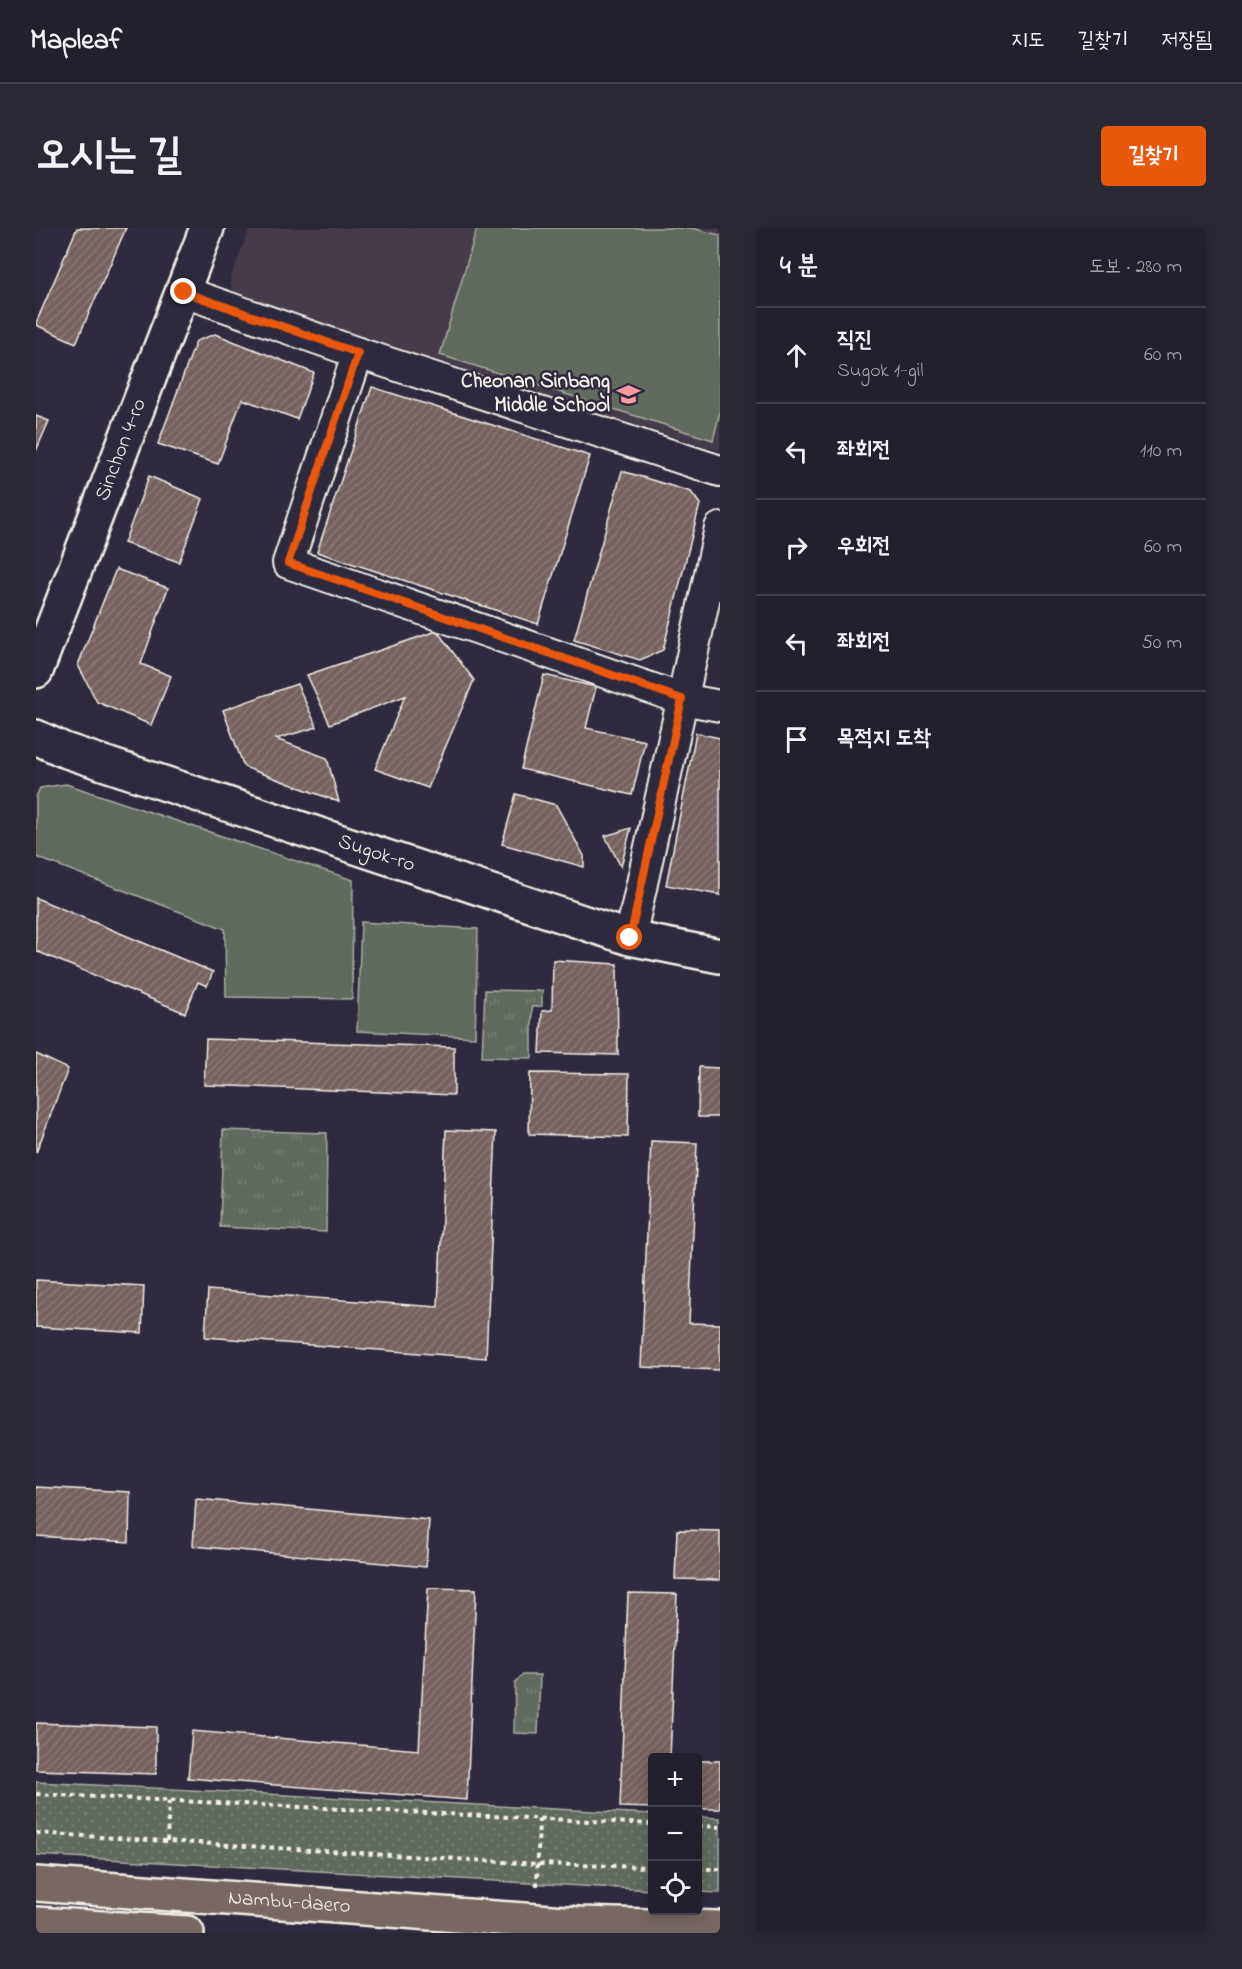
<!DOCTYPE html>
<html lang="ko">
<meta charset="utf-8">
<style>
:root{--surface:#23202e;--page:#2b2836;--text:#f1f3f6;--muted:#a3a3aa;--line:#403e4a;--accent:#ea580c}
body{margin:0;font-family:"Indie Flower","Poor Story",sans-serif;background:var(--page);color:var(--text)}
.controls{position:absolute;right:18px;bottom:18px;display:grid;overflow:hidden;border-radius:6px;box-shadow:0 3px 15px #0003}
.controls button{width:54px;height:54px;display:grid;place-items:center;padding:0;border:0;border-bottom:2px solid var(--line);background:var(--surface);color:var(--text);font:30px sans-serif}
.stop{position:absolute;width:18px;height:18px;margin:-14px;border:4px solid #ea580c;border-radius:50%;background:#fff}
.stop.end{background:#ea580c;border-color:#fff;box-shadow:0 2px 6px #0008}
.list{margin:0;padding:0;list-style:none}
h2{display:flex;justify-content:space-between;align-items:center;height:78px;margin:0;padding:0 24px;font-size:26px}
h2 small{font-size:20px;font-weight:400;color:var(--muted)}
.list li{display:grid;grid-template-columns:39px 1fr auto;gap:18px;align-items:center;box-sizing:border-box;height:96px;padding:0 24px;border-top:2px solid var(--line)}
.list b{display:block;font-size:22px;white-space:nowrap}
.list p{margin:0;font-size:20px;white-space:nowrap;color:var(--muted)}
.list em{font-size:20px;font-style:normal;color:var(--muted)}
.icon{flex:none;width:33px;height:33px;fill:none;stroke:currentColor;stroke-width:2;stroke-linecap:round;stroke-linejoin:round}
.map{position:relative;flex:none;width:684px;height:1705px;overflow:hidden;border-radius:6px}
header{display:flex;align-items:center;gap:36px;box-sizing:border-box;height:84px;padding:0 30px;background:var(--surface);border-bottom:2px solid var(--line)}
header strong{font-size:28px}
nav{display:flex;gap:33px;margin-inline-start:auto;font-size:21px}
.intro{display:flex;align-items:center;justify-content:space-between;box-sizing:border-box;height:144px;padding:0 36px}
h1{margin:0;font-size:42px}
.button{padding:15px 27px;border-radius:6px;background:var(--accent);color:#fff;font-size:21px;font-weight:700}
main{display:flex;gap:36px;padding:0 36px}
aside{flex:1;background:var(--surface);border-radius:6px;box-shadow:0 3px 15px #0003}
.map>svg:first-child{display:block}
</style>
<header>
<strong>Mapleaf</strong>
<nav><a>지도</a><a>길찾기</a><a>저장됨</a></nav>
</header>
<div class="intro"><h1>오시는 길</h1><a class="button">길찾기</a></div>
<main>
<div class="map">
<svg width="684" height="1705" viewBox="0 0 684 1705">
<defs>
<pattern id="grass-dots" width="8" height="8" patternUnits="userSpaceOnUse" patternTransform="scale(1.5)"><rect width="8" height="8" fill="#606a5e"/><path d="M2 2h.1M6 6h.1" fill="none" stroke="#778075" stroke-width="1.8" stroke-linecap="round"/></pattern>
<pattern id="park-tufts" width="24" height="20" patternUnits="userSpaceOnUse" patternTransform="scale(1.5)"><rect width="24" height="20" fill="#606a5e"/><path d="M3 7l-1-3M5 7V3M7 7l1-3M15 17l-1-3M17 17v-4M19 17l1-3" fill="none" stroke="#778075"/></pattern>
<pattern id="building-hatch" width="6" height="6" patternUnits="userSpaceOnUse" patternTransform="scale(1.5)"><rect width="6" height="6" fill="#746260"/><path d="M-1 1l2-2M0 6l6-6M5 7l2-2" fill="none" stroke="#887977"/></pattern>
</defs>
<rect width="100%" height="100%" fill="#2f2a3d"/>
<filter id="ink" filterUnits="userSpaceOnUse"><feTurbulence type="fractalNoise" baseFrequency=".0167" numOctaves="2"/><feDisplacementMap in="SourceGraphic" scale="12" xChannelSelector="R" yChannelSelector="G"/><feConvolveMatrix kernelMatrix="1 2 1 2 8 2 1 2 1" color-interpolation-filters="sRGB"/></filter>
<g filter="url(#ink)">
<!-- built -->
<polygon fill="#443b48" points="214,0 684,0 684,223 316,109 197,70 194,51"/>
<!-- grass -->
<g fill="url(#grass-dots)" stroke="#aaaea3" stroke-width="1.5">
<polygon points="0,1554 616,1586 616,1662 0,1627"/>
<polygon points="662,1589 684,1590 684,1665 662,1664"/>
</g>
<!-- park -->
<g fill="url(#park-tufts)" stroke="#aaaea3" stroke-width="1.5">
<polygon points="449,762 506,763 506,778 496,779 496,830 446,829"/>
<polygon points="187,902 291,905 290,1004 184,999"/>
<polygon points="486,1447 504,1447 502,1506 478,1505 479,1455"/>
</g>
<!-- garden -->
<g fill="#606a5e" stroke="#aaaea3" stroke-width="1.5">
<polygon points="441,0 655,0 684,7 684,184 677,212 404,127"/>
<polygon points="30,556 317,652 316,771 190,769 189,701 0,629 0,569 4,560"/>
<polygon points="325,694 442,701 439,809 321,803"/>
</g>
<!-- building -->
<g fill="url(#building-hatch)" stroke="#f4f1e8" stroke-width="1.5">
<polygon points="41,0 90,0 40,115 0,97 0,95"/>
<polygon points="179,106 278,145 261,191 206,171 182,236 122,216 160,113"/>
<polygon points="336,159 554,228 502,396 281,324"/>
<polygon points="0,188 13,193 0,223"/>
<polygon points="586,243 655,264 664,276 627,422 604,432 538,412"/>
<polygon points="113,248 167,271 143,334 88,315"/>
<polygon points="80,341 132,360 105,436 135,448 115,497 61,474 42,437"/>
<polygon points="401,403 438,452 392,560 339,541 369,468 294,496 271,447"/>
<polygon points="508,447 560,459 550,500 609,513 596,567 485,541"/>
<polygon points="261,456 281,499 240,511 291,530 303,574 208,539 187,482"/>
<polygon points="660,505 684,510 684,667 630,657"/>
<polygon points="480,566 520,577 548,628 548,639 466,616"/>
<polygon points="595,600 585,639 569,608"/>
<polygon points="0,670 177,744 171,758 162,754 149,785 0,723"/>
<polygon points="517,732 581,736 582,827 504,825 506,783 516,782"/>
<polygon points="170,811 418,819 418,867 168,857"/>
<polygon points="0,826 32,841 0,925"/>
<polygon points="663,839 684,840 684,889 662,889"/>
<polygon points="494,845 593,846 592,909 493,906"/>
<polygon points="410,902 460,904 450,1130 169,1109 172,1062 402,1079"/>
<polygon points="615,913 661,915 653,1095 684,1096 684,1142 605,1139"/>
<polygon points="0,1052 108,1058 106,1105 0,1099"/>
<polygon points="0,1259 94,1264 93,1314 0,1308"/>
<polygon points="160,1271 393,1292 390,1339 157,1318"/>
<polygon points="641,1302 684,1303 684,1352 639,1351"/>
<polygon points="392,1360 440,1361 431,1572 152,1550 156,1503 383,1522"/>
<polygon points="592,1365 641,1366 634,1530 616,1530 616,1580 584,1579"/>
<polygon points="0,1495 120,1499 120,1546 0,1542"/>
<rect x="662" y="1533" width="22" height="48"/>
</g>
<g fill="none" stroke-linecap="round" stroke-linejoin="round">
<defs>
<g id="street">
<polyline points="148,64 322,125 684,243"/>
<polyline points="322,125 252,335 646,471 684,478"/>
<polyline points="594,710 684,300"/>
</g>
<g id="secondary">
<path id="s1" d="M 0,443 L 171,0"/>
<path id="s2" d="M 0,509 L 28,522 L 594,710 L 684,728"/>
</g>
<g id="highway">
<path id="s3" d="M 0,1656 L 543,1696 L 684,1700"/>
<polyline points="0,1696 151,1705"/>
</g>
</defs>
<!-- street casing -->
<use href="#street" stroke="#f4f1e8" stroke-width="34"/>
<!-- secondary casing -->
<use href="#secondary" stroke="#f4f1e8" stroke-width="38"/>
<!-- highway casing -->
<use href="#highway" stroke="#f4f1e8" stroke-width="38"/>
<!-- path -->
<g stroke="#f4f1e8" stroke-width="4" stroke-dasharray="4.5 4.5" stroke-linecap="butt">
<polyline points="0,1566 616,1596"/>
<polyline points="662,1598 684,1599"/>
<polyline points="0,1605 501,1636 616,1639"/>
<polyline points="131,1613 133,1572"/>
<polyline points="662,1641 684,1641"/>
<polyline points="501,1658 503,1590"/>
</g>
<!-- street -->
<use href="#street" stroke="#2f2a3d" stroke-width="30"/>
<!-- secondary -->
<use href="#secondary" stroke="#2f2a3d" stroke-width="33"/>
<!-- highway -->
<use href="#highway" stroke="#776864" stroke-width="33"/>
</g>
</g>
<g fill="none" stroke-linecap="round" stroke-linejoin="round" filter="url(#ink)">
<!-- route -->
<polyline stroke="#ea580c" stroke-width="8" points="148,64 322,125 252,335 646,471 594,710"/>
</g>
<!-- icons -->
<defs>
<symbol id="school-bare" viewBox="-9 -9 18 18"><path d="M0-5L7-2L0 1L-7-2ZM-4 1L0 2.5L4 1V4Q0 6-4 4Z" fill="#ff9aa2" stroke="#2f2a3d" stroke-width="2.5" paint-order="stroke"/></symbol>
</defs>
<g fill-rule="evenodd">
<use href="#school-bare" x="576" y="150" width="33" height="33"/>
</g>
<g text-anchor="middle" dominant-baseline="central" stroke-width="5" stroke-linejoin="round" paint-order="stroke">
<!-- poi labels -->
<g font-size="21" font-weight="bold" fill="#f4f1e8" stroke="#2f2a3d" text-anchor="end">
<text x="574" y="154">Cheonan Sinbang<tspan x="574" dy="24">Middle School</tspan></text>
</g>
<!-- street labels -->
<g font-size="21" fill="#f4f1e8" stroke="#2f2a3d">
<text stroke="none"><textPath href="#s1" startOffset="237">Sinchon 4-ro</textPath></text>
<text stroke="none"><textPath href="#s2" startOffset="360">Sugok-ro</textPath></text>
<text stroke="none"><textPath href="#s3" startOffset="254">Nambu-daero</textPath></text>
</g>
</g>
</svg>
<div class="controls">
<button>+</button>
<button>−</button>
<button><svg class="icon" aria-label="locate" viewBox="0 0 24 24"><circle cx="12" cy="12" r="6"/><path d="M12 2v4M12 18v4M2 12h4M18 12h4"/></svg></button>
</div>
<div class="stop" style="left:594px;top:710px"></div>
<div class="stop end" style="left:148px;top:64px"></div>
</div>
<aside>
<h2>4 분<small>도보 · 280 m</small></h2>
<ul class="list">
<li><svg class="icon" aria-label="ahead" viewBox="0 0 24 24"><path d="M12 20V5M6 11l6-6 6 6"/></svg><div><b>직진</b><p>Sugok 1-gil</p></div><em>60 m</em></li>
<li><svg class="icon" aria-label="left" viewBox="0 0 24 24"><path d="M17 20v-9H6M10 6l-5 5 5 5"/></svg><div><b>좌회전</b></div><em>110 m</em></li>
<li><svg class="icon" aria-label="right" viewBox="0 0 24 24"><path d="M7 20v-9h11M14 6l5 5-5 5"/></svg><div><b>우회전</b></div><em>60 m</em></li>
<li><svg class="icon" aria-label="left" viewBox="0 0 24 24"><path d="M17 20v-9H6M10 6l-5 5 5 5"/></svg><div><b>좌회전</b></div><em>50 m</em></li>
<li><svg class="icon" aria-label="arrive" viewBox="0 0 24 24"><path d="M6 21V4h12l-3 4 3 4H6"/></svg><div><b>목적지 도착</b></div></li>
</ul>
</aside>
</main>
